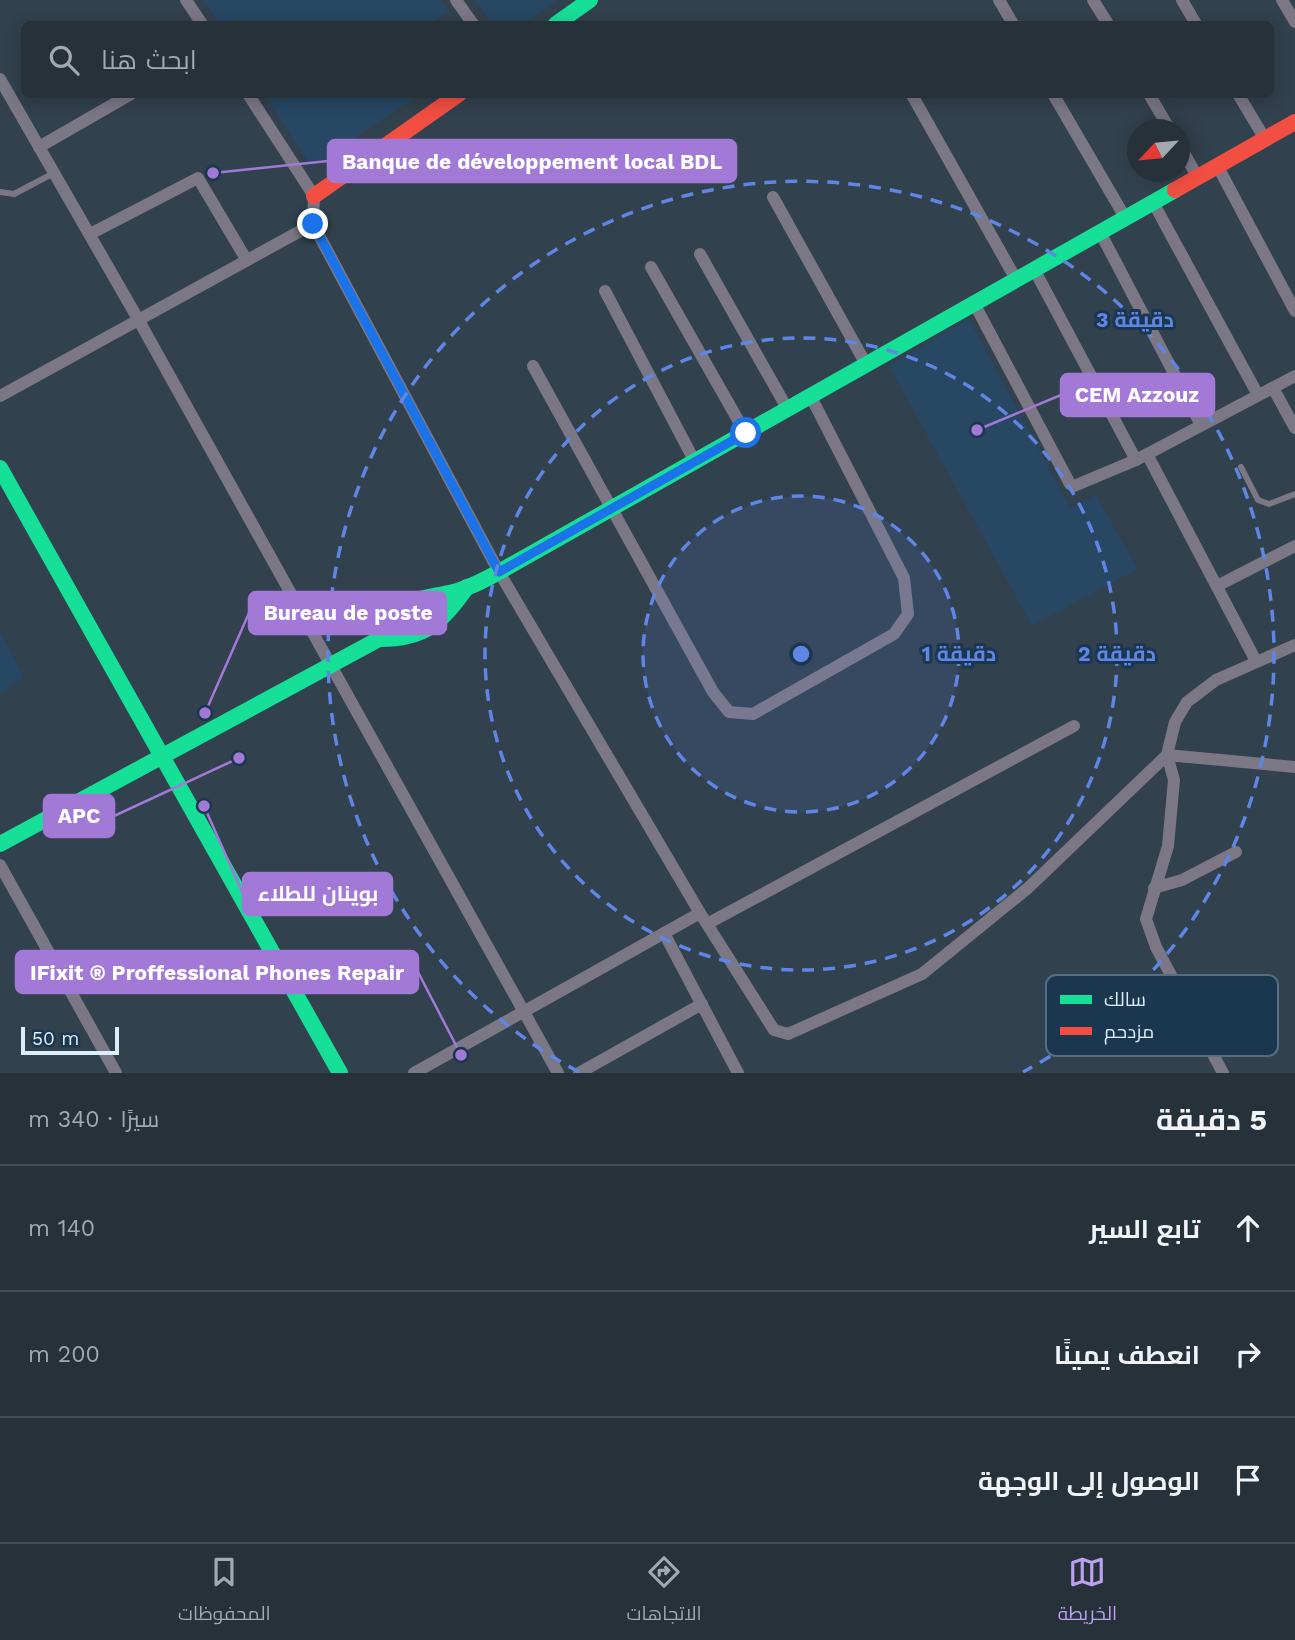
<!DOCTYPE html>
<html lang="ar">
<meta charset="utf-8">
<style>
:root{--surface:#26313a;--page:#323d45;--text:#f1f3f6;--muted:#a4a9af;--line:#424c54;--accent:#bca0f2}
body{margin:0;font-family:"Work Sans",Cairo,sans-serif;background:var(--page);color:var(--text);direction:rtl}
.compass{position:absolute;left:1127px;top:119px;width:63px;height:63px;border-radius:50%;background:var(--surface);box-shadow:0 4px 18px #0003;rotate:244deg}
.scale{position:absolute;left:21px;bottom:18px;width:98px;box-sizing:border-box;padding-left:7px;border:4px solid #dcedfc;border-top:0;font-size:19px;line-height:24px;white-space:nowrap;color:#dcedfc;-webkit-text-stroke:5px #1b374f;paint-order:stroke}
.stop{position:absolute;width:21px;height:21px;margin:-16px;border:5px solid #1a73e8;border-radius:50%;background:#fff}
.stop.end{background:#1a73e8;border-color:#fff;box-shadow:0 2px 7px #0008}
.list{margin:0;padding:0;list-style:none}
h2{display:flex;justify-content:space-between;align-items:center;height:91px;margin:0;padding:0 28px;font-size:30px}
h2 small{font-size:23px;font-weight:400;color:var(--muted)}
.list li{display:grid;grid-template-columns:46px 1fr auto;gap:21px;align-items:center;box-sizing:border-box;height:126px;padding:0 28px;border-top:2px solid var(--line)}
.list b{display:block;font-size:26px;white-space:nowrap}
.list em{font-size:23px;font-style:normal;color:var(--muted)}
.icon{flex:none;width:38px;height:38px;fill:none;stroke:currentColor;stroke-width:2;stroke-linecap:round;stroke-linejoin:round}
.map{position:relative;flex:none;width:1295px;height:1073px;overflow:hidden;direction:ltr}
.search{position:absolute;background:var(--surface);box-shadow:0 4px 18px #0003;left:21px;right:21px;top:21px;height:77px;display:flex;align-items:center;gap:18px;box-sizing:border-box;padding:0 24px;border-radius:10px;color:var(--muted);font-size:26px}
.sheet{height:469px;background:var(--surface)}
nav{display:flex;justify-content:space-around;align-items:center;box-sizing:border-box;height:98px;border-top:2px solid var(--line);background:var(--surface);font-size:19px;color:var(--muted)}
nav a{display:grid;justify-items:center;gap:4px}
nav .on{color:var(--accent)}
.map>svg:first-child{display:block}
</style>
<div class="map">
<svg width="1295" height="1073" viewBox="0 0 1295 1073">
<rect width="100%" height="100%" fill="#32414e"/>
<!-- built -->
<g fill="#274763">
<polygon points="203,0 441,0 449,11 431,24 219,24"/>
<polygon points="474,0 557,0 525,24 493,24"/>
<polygon points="265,95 418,95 312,167"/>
<polygon points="969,319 1070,508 1096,495 1138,569 1032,626 889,366"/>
<polygon points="0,632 24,677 0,694"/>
</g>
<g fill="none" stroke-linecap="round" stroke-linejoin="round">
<!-- lane -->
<g stroke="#7b7785" stroke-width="6">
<polyline points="0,192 14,194 54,173"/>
<polyline points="1241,467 1258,500 1269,504 1295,494"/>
</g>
<!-- street -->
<g stroke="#7b7785" stroke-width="12">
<polyline points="186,0 202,24"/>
<polyline points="456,0 473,24"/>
<polyline points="999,0 1013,24"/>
<polyline points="1093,0 1108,24"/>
<polyline points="1182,0 1196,24"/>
<polyline points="1282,0 1295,22"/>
<polyline points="0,79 138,319 558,1073"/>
<polyline points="248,94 314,196 313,224"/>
<polyline points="1053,94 1126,219"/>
<polyline points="1149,94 1170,130"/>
<polyline points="1238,94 1265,139"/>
<polyline points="912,95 1017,281"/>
<polyline points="1180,146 1198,178"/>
<polyline points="39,147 131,94"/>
<polyline points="1218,167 1295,311"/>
<polyline points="773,197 867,366"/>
<polyline points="1154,204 1258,395"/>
<polyline points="90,234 198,178 246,259"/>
<polyline points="1101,234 1201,425"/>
<polyline points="700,254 788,410"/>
<polyline points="651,267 746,434"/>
<polyline points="1035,271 1136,460"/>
<polyline points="605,291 695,462"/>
<polyline points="975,305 1070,484 1074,486 1136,460 1295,376"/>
<polyline points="533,366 713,692 729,712 753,714 894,634 908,614 904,578 811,397"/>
<polyline points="1273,388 1295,428"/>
<polyline points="0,396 313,224 499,572 700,913 414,1073"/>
<polyline points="1147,454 1256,661"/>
<polyline points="1217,586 1295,546"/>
<polyline points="0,865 116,1073"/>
<polyline points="1154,888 1182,880 1236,852"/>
<polyline points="700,913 774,1030 788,1034 922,974 1028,888 1167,755 1175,722 1187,702 1216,680 1295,645"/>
<polyline points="707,924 1074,726"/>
<polyline points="664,933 738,1073"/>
<polyline points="579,1073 702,1004"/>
<polyline points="1223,1073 1156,947 1146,919 1168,846 1174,780 1167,755 1295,767"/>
</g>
<!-- fast -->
<g stroke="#16e098" stroke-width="16">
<polyline points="556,24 590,0"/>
<polyline points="0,468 340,1073"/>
<path d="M 379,639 C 399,598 412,601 453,592 C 470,588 484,580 499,572 L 1175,190"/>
<path d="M 0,844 L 379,639 C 426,639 441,623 467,587"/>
</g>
<!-- jam -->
<g stroke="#f24e42" stroke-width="16">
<polyline points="1175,190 1295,122"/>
<polyline points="314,196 459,94"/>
</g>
</g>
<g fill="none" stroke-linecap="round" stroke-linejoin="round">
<!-- route -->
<polyline stroke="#1a73e8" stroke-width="9" points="313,224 499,572 746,433"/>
</g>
<!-- distance rings -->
<circle cx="801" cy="654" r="158" fill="#6086e5" fill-opacity=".12"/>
<g fill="none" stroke="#6086e5" stroke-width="3.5" stroke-dasharray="12 9">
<circle cx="801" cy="654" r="158"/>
<circle cx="801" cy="654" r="316"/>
<path d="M579 1072A473 473 0 1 1 1023 1072"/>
</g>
<!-- legend -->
<rect x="1046" y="975" width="232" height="81" rx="10" fill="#1b374f" stroke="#556e83" stroke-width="2"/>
<rect x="1060" y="995" width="32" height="9" fill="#16e098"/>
<rect x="1060" y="1027" width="32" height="8" fill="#f24e42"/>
<g font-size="19" fill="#dcedfc">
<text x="1104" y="1006">سالك</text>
<text x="1104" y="1038">مزدحم</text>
</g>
<circle cx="801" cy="654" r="10" fill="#6086e5" stroke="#1b374f" stroke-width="3.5"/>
<g font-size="21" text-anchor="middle" font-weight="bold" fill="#6086e5" stroke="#1b374f" stroke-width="6" stroke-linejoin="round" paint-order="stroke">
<text x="1135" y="327">3 دقيقة</text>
<text x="959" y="661">1 دقيقة</text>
<text x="1117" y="661">2 دقيقة</text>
</g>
<!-- callouts -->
<path fill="none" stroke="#a279d7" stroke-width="2.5" d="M213 173L328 161M977 430L1061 395M205 713L249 613M239 758L114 816M204 806L243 894M461 1055L418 972"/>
<g fill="#a279d7" stroke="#1b374f" stroke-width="2.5">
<circle cx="213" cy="173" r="7"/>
<circle cx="977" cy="430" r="7"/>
<circle cx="205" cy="713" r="7"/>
<circle cx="239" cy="758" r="7"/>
<circle cx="204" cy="806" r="7"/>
<circle cx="461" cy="1055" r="7"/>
</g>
<g fill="#a279d7" stroke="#a279d7" stroke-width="2.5">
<rect x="328" y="140" width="408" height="42" rx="7"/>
<rect x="1061" y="374" width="153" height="42" rx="7"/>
<rect x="249" y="592" width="197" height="42" rx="7"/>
<rect x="44" y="795" width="70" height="42" rx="7"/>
<rect x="243" y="873" width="149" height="42" rx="7"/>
<rect x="16" y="951" width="402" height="42" rx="7"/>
</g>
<g font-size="21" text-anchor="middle" font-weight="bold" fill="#fff">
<text x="532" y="169">Banque de développement local BDL</text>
<text x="1137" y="402">CEM Azzouz</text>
<text x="348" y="620">Bureau de poste</text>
<text x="79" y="823">APC</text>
<text x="318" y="901">بوينان للطلاء</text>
<text x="217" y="980">IFixit ® Proffessional Phones Repair</text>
</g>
</svg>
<svg class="compass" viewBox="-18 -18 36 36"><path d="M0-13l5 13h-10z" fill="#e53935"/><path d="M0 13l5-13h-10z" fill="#a4a9af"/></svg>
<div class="scale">50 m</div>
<div class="stop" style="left:746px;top:433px"></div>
<div class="stop end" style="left:313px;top:224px"></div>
<div class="search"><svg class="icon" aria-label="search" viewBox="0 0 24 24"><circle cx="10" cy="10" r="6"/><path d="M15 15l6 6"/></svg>ابحث هنا</div>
</div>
<section class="sheet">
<h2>5 دقيقة<small>سيرًا · 340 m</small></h2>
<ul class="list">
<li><svg class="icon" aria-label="ahead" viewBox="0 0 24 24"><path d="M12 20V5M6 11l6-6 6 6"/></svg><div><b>تابع السير</b></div><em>140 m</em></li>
<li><svg class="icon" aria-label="right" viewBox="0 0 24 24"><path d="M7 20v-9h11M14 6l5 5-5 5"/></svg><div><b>انعطف يمينًا</b></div><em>200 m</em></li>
<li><svg class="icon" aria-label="arrive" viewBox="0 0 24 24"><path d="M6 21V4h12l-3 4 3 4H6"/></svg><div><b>الوصول إلى الوجهة</b></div></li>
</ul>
</section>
<nav>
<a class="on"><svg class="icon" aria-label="map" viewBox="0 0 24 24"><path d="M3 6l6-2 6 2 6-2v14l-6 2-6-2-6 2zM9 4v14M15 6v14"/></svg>الخريطة</a>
<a><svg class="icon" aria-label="directions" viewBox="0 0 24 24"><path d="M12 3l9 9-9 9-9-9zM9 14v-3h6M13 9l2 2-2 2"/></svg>الاتجاهات</a>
<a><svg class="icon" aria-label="saved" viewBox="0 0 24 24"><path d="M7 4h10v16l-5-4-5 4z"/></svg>المحفوظات</a>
</nav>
